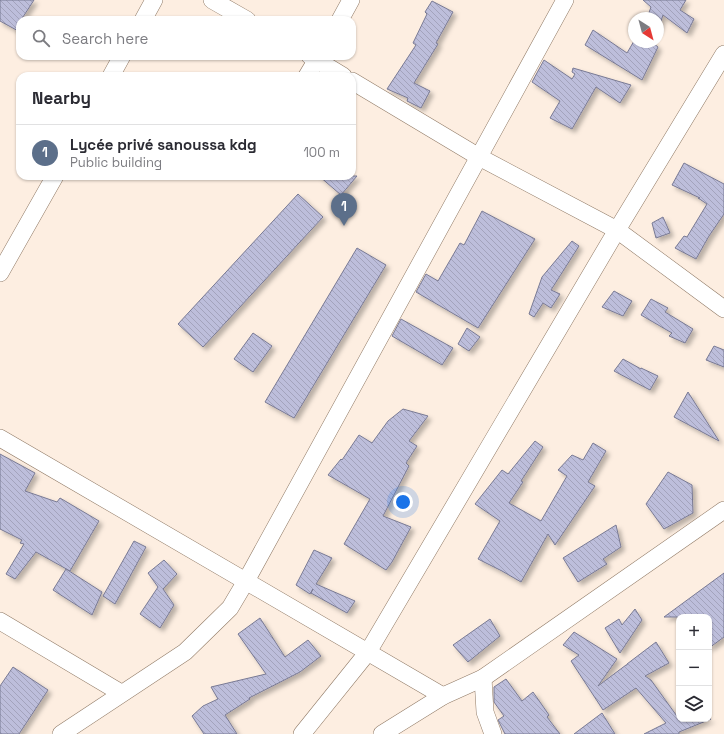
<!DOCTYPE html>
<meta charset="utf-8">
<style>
:root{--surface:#fff;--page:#f2f2f3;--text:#2b2b33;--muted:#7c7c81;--line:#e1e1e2;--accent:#b45309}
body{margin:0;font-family:"Space Grotesk",sans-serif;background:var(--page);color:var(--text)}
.controls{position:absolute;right:12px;bottom:12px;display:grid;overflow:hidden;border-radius:8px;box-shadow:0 1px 3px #0004}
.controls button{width:36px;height:36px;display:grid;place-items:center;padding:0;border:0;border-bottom:1px solid var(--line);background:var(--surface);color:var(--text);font:20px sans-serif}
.compass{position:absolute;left:628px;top:12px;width:36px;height:36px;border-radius:50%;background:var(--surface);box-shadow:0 1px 3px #0004;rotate:144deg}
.you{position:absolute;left:403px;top:502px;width:14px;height:14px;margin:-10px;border:3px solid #fff;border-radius:50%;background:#1a73e8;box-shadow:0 0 0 6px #1a73e833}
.badge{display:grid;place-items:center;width:26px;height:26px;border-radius:50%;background:var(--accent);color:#fff;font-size:13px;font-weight:700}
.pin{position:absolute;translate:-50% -33px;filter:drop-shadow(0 1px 2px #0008)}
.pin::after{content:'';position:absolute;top:21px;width:14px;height:12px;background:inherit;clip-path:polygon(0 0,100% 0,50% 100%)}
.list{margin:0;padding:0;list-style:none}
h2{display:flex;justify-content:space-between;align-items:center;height:52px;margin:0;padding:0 16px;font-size:17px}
h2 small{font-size:13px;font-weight:400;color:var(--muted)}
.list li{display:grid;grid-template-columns:26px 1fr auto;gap:12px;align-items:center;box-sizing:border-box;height:56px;padding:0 16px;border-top:1px solid var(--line)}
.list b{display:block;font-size:15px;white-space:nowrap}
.list p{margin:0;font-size:13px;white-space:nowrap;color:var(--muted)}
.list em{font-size:13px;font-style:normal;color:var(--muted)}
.icon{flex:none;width:22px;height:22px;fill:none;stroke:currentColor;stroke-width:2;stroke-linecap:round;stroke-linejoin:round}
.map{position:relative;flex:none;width:724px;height:734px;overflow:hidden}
.search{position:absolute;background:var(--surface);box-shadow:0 1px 3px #0004;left:16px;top:16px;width:340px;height:44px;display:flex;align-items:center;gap:10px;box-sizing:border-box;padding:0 14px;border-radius:12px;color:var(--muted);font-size:15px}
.panel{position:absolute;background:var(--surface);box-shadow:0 1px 3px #0004;left:16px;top:72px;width:340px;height:108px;border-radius:12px}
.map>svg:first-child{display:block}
</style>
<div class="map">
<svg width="724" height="734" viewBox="0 0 724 734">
<defs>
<pattern id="building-back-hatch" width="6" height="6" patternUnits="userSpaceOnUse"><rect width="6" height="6" fill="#bdbedb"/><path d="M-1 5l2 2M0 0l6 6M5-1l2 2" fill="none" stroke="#a3a3bc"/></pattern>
<filter id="shadow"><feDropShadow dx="3.5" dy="3.5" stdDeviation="2" flood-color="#0004"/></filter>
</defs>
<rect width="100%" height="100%" fill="#fdeee1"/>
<!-- building -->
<g fill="url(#building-back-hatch)" stroke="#797a94" filter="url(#shadow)">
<polygon points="0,0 34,0 21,20 20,20 20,32 0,21"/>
<polygon points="643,0 686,0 680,10 694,19 687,33 663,15 658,30 658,18 647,18 651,7"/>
<polygon points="432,1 453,12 436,43 438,44 414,83 430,91 421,108 407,101 408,98 387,89 416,45 413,43 427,14 425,12"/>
<polygon points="593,30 627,53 634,41 654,42 653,43 658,47 642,80 585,45"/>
<polygon points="544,60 572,79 575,74 572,72 573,68 631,85 620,103 596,87 572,129 550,118 560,101 532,82"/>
<polygon points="684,163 724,184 724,214 709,236 696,259 675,248 684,236 687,237 707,204 698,198 700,198 672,185"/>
<polygon points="319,176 357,176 341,195"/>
<polygon points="298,194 323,217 203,347 178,324"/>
<polygon points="482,211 535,239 478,328 416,292 426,274 438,281 460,243 464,245"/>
<polygon points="663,217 670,233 656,238 652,223"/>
<polygon points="572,241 579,246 551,290 560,294 551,308 543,303 534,317 529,314 542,277"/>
<polygon points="357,248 386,265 294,418 265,402"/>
<polygon points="614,291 632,301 623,316 602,307"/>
<polygon points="651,299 668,308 665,312 693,329 685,343 669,336 672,333 641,315"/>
<polygon points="401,319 453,348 442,365 392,336"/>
<polygon points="467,328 480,337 469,351 458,344"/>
<polygon points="253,333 272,346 253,372 234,359"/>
<polygon points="714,346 724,350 724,367 706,360"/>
<polygon points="623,359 641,369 641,368 658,376 650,390 614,371"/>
<polygon points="688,392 719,441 674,417"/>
<polygon points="403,409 428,416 409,441 417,446 406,463 409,466 383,516 411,527 392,562 386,570 344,544 370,499 328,475 341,459 342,460 359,435 372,443 388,421"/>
<polygon points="535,441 543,447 521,481 523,482 509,503 541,521 567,476 558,470 572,455 583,460 593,443 606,451 588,482 595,486 555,545 548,534 521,582 502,571 478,559 500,521 475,504 502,470 508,474"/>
<polygon points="0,454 35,473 25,491 57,502 60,498 99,521 70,571 36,552 15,579 6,574 24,544 20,543 22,540 0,529"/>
<polygon points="668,472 692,485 693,513 664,529 646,504"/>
<polygon points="616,525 621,547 603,559 607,564 578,582 563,558"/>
<polygon points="134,541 146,547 115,604 103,596"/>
<polygon points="314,550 332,558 316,584 355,601 347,613 311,593 313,589 310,594 296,585"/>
<polygon points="164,560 177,574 163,589 174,605 160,628 140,614 158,587 148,573"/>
<polygon points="66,569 102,592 92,615 53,590"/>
<polygon points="724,573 724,637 709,648 709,617 664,617"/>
<polygon points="635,609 642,620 620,653 605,628 619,619 622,625"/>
<polygon points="260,618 285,657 308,640 321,656 300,672 249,698 250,699 225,715 237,734 204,734 192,716 203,706 218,699 211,687 266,674 238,634"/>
<polygon points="490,619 500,636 468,662 453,645"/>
<polygon points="574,632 617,659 598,686 626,665 627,665 627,664 656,642 669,663 645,676 651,680 679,719 711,719 679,732 679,734 644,734 666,723 636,688 603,710 571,661 579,655 563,645"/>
<polygon points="13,667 48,690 19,734 0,734 0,686"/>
<polygon points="506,679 522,701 533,692 549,715 547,717 560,734 505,734 498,720 504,716 494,702 494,687"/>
<polygon points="602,713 615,734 574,734"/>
</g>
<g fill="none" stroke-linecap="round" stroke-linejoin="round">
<defs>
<g id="street">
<polyline points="212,0 247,20"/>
<polyline points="143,20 154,0"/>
<polyline points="340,20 351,0"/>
<polyline points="310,56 343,76"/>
<polyline points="111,76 122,56"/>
<polyline points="307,76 319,56"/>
<polyline points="352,81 479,157 617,230 724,309"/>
<polyline points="0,273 55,176"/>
<polyline points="0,438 443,696"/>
<polyline points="0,621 121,693"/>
<polyline points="483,678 485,712 493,734"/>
<polyline points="61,734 185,652 230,608 246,581 565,0"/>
<polyline points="302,734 368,652 617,230 724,54"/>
<polyline points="382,734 443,696 483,678 724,510"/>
</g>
</defs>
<!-- street casing -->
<use href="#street" stroke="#907a66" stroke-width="18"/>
<!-- street -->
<use href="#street" stroke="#fff" stroke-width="17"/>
</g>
</svg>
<div class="controls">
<button>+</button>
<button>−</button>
<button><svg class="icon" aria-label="layers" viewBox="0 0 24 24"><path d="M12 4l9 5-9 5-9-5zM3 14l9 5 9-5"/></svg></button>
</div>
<svg class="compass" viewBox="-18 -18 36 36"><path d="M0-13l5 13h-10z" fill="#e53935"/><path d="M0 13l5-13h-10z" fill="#7c7c81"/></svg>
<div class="you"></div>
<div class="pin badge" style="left:344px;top:226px;background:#5c6f8a">1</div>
<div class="search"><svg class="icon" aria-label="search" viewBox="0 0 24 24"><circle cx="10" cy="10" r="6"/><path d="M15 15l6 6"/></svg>Search here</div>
<section class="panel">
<h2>Nearby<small></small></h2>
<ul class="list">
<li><span class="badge" style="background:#5c6f8a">1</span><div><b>Lycée privé sanoussa kdg</b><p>Public building</p></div><em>100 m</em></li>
</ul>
</section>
</div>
